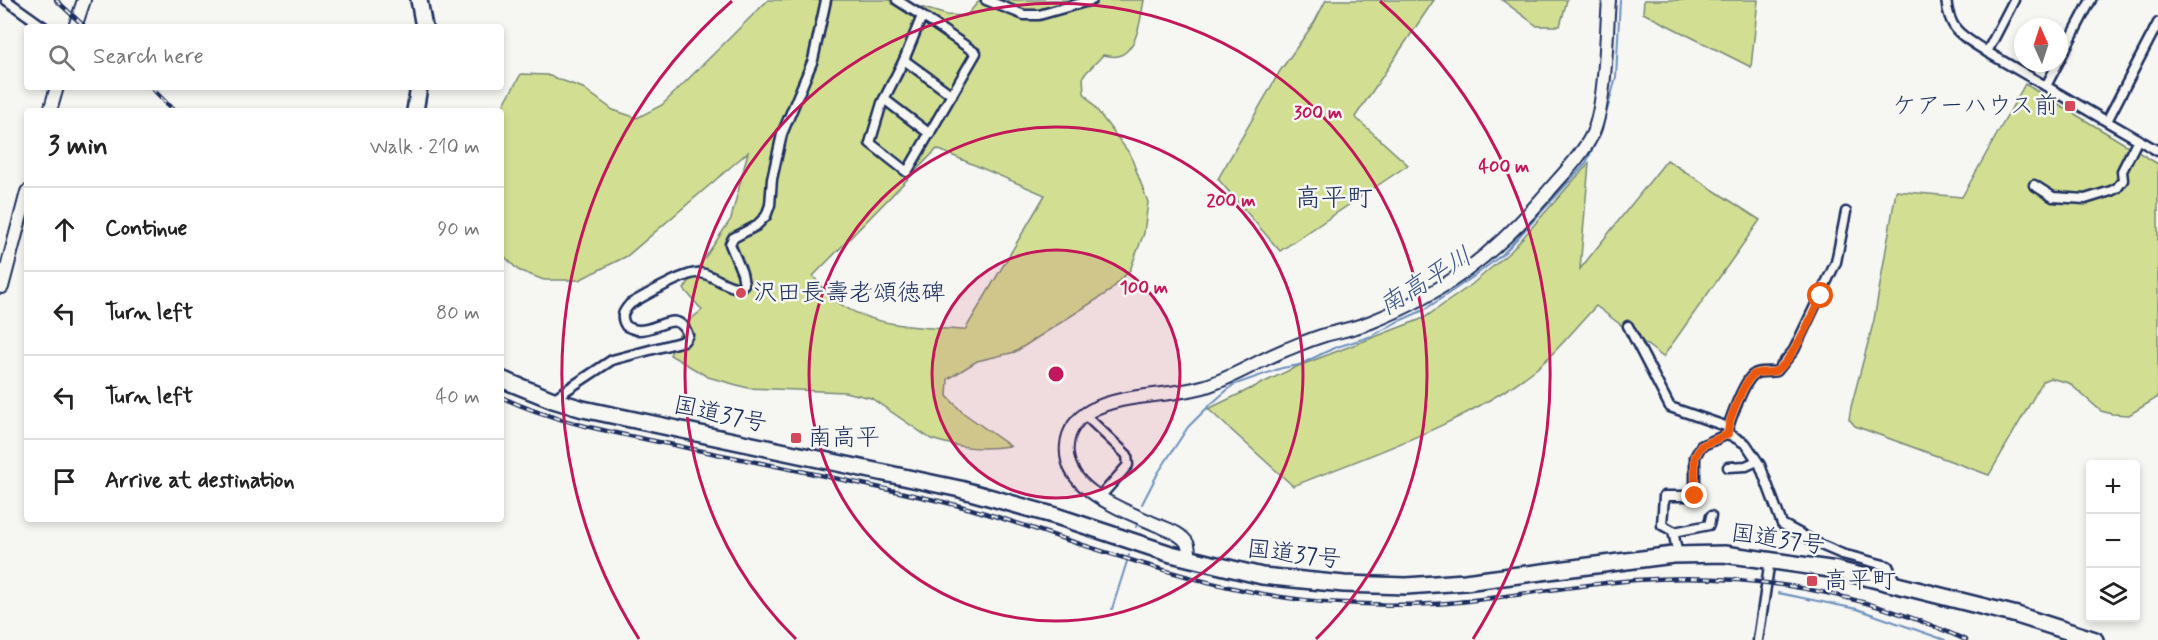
<!DOCTYPE html>
<meta charset="utf-8">
<style>
:root{--surface:#fff;--page:#f6f6f6;--text:#222;--muted:#767676;--line:#e0e0e0}
body{margin:0;font-family:Mynerve,"Klee One",sans-serif;background:var(--page);color:var(--text)}
.controls{position:absolute;right:18px;bottom:18px;display:grid;overflow:hidden;border-radius:6px;box-shadow:0 3px 9px #0003}
.controls button{width:54px;height:54px;display:grid;place-items:center;padding:0;border:0;border-bottom:2px solid var(--line);background:var(--surface);color:var(--text);font:30px sans-serif}
.compass{position:absolute;left:2014px;top:18px;width:54px;height:54px;border-radius:50%;background:var(--surface);box-shadow:0 3px 9px #0003;rotate:357deg}
.stop{position:absolute;width:18px;height:18px;margin:-14px;border:4px solid #ea580c;border-radius:50%;background:#fff}
.stop.end{background:#ea580c;border-color:#fff;box-shadow:0 2px 6px #0008}
.list{margin:0;padding:0;list-style:none}
h2{display:flex;justify-content:space-between;align-items:center;height:78px;margin:0;padding:0 24px;font-size:26px}
h2 small{font-size:20px;font-weight:400;color:var(--muted)}
.list li{display:grid;grid-template-columns:39px 1fr auto;gap:18px;align-items:center;box-sizing:border-box;height:84px;padding:0 24px;border-top:2px solid var(--line)}
.list b{display:block;font-size:22px;white-space:nowrap}
.list em{font-size:20px;font-style:normal;color:var(--muted)}
.icon{flex:none;width:33px;height:33px;fill:none;stroke:currentColor;stroke-width:2;stroke-linecap:round;stroke-linejoin:round}
.map{position:relative;flex:none;width:2158px;height:640px;overflow:hidden}
.search{position:absolute;background:var(--surface);box-shadow:0 3px 9px #0003;left:24px;top:24px;width:480px;height:66px;display:flex;align-items:center;gap:15px;box-sizing:border-box;padding:0 21px;border-radius:6px;color:var(--muted);font-size:22px}
.panel{position:absolute;background:var(--surface);box-shadow:0 3px 9px #0003;left:24px;top:108px;width:480px;height:414px;border-radius:6px}
.map>svg:first-child{display:block}
</style>
<div class="map">
<svg width="2158" height="640" viewBox="0 0 2158 640">
<rect width="100%" height="100%" fill="#f6f6f2"/>
<filter id="ink" filterUnits="userSpaceOnUse"><feTurbulence type="fractalNoise" baseFrequency=".0167" numOctaves="2"/><feDisplacementMap in="SourceGraphic" scale="12" xChannelSelector="R" yChannelSelector="G"/><feConvolveMatrix kernelMatrix="1 2 1 2 8 2 1 2 1" color-interpolation-filters="sRGB"/></filter>
<g filter="url(#ink)">
<!-- green -->
<g fill="#d2df92" stroke="#768778" stroke-width="1.5" fill-rule="evenodd">
<path d="M 768,0 L 897,0 L 947,15 L 966,16 L 980,0 L 1144,0 C 1141,16 1138,51 1118,56 C 1114,57 1108,56 1103,55 L 1083,76 L 1084,93 L 1130,154 L 1148,202 L 1144,233 L 1130,270 L 1110,291 L 1015,352 L 977,361 L 948,379 L 947,396 L 962,412 L 1010,446 C 981,450 960,448 931,439 L 871,398 L 845,392 L 748,388 L 708,377 L 670,355 L 684,325 L 702,310 L 684,289 L 731,219 L 748,152 L 627,256 L 579,280 L 544,280 L 518,270 L 501,253 L 500,111 L 521,74 L 547,75 L 583,88 L 613,110 L 637,118 L 662,105 ZM 937,149 L 1045,195 L 965,330 C 922,328 865,327 831,297 C 824,292 819,283 813,276 Z"/>
<polygon points="1326,0 1434,0 1355,117 1408,165 1280,251 1218,179 1280,71 1314,23"/>
<polygon points="1502,0 1567,0 1560,26 1537,26"/>
<polygon points="1644,0 1758,0 1751,67 1643,13"/>
<polygon points="2025,84 2158,164 2158,397 2129,415 2112,414 2101,411 2069,383 2050,378 2043,381 1989,475 1855,426 1849,419 1851,407 1874,320 1896,191 1962,197"/>
<path d="M 1667,160 L 1760,220 L 1663,357 L 1596,306 C 1577,326 1557,352 1536,369 C 1465,424 1375,453 1293,486 L 1208,409 L 1296,367 L 1424,318 L 1471,285 L 1511,251 L 1589,163 L 1580,269 Z"/>
</g>
<g fill="none" stroke-linecap="round" stroke-linejoin="round">
<!-- stream -->
<g stroke="#6c90be" stroke-width="2">
<polyline points="1142,504 1158,473 1188,427 1210,405 1233,385 1282,368 1299,365 1334,348 1372,336 1397,322 1424,310 1473,277 1503,254 1586,163 1602,129 1616,77 1620,0"/>
<polyline points="1136,527 1137,524"/>
<polyline points="1778,593 1857,609 1945,640"/>
<polyline points="1112,609 1129,555"/>
</g>
<defs>
<g id="street">
<polyline points="6,0 44,27"/>
<polyline points="897,0 922,16"/>
<polyline points="986,0 1024,15 1039,15 1092,0"/>
<path d="M 1946,0 C 1950,32 1961,35 1987,52 L 2158,151"/>
<polygon points="922,16 976,53 907,172 870,143 882,103 904,60"/>
<polyline points="1987,52 2014,0"/>
<polyline points="904,60 952,95"/>
<polyline points="2059,61 2091,0"/>
<polyline points="2046,86 2058,63"/>
<polyline points="884,99 930,134"/>
<polyline points="2107,121 2158,23"/>
<polyline points="2034,185 2053,197 2085,199 2111,191 2117,188 2123,180 2122,171 2138,139"/>
<path d="M 1846,212 L 1836,262 L 1794,350 L 1777,371 C 1770,373 1759,370 1753,375 C 1744,382 1729,421 1727,433 L 1746,444 L 1760,465 L 1782,524 L 1821,545 L 1842,554 L 1888,566 L 1896,584"/>
<polyline points="1628,326 1670,407 1728,427"/>
<path d="M 553,399 L 612,360 L 684,341 L 688,335 C 678,308 659,330 639,330 C 635,330 630,328 626,326 C 620,316 623,312 630,304 C 644,296 688,270 701,273 C 716,276 724,287 740,288 L 744,284 L 742,273 L 730,244 L 733,238 L 756,226 L 766,216 L 770,205 L 772,179 L 782,134 L 813,60 L 826,0"/>
<polyline points="1084,414 1127,455 1128,465 1100,497"/>
<polyline points="1728,467 1746,466 1757,461"/>
<polyline points="1674,532 1709,525 1711,516"/>
<polyline points="1678,555 1673,531 1662,525 1664,496 1695,496 1695,457 1701,446 1728,434"/>
<polyline points="1758,640 1770,560"/>
</g>
<g id="secondary">
<polyline points="75,27 84,0"/>
<polyline points="50,111 57,87"/>
<polyline points="2,287 27,192"/>
<path d="M 1190,559 C 1189,555 1189,549 1188,545 C 1183,534 1167,529 1157,525 C 1124,510 1062,490 1067,445 C 1068,431 1077,418 1090,411 C 1121,393 1171,397 1206,386 C 1234,377 1258,361 1285,350 C 1298,345 1311,339 1325,335 C 1340,331 1356,328 1371,322 C 1446,292 1495,254 1547,193 C 1562,175 1580,158 1591,137 C 1606,110 1606,34 1609,0"/>
</g>
<g id="highway">
<polyline points="419,0 424,27"/>
<polyline points="415,111 419,87"/>
<polyline points="501,379 553,400 583,409 960,489 1056,516 1171,554 1262,576 1344,584 1406,586 1465,582 1673,555 1724,554 1837,570 2017,615 2095,640"/>
</g>
</defs>
<!-- street casing -->
<use href="#street" stroke="#1b2f5e" stroke-width="13"/>
<!-- secondary casing -->
<use href="#secondary" stroke="#1b2f5e" stroke-width="16"/>
<!-- highway casing -->
<use href="#highway" stroke="#1b2f5e" stroke-width="20"/>
<!-- street -->
<use href="#street" stroke="#f6f6f2" stroke-width="8"/>
<!-- secondary -->
<use href="#secondary" stroke="#f6f6f2" stroke-width="12"/>
<!-- highway -->
<use href="#highway" stroke="#f6f6f2" stroke-width="15"/>
<defs>
<g id="rail">
<polyline points="56,0 85,27"/>
<polyline points="151,87 174,111"/>
<path d="M 501,397 C 558,424 622,434 683,447 C 774,466 865,483 956,505 C 992,514 1028,527 1064,539 C 1155,568 1246,599 1343,603 C 1378,605 1413,606 1448,603 C 1511,597 1573,585 1636,580 C 1753,572 1858,591 1966,640"/>
</g>
</defs>
<!-- rail casing -->
<use href="#rail" stroke="#1b2f5e" stroke-width="4.5"/>
<!-- rail -->
<use href="#rail" stroke="#f6f6f2" stroke-width="2" stroke-dasharray="7" stroke-linecap="butt"/>
</g>
</g>
<g fill="none" stroke-linecap="round" stroke-linejoin="round" filter="url(#ink)">
<!-- route -->
<path stroke="#ea580c" stroke-width="8" d="M 1695,496 L 1695,457 L 1701,446 L 1728,434 C 1727,423 1744,382 1753,375 C 1762,368 1773,378 1783,365 C 1800,345 1810,319 1821,296"/>
</g>
<!-- distance rings -->
<circle cx="1056" cy="374" r="124" fill="#c2185b" fill-opacity=".12"/>
<g fill="none" stroke="#c2185b" stroke-width="3">
<circle cx="1056" cy="374" r="124"/>
<circle cx="1056" cy="374" r="247"/>
<path d="M796 639A371 371 0 1 1 1316 639"/>
<path d="M639 639A494 494 0 0 1 732 1M1380 1A494 494 0 0 1 1473 639"/>
</g>
<!-- markers -->
<g fill="#d1495b" stroke="#f6f6f2" stroke-width="2">
<rect x="2064" y="100" width="12" height="12" rx="3"/>
<circle cx="741" cy="293" r="6"/>
<rect x="790" y="432" width="12" height="12" rx="3"/>
<rect x="1806" y="575" width="12" height="12" rx="3"/>
</g>
<g text-anchor="middle" dominant-baseline="central" stroke-width="5" stroke-linejoin="round" paint-order="stroke">
<!-- poi labels -->
<g font-size="24" fill="#1b2f5e" stroke="#f6f6f2" text-anchor="start">
<text x="2058" y="106" text-anchor="end">ケアーハウス前</text>
<text x="753" y="293">沢田長壽老頌徳碑</text>
<text x="808" y="438">南高平</text>
<text x="1824" y="581">高平町</text>
</g>
<!-- street labels -->
<g font-size="24" fill="#1b2f5e" stroke="#f6f6f2">
<text transform="translate(720 415) rotate(12)">国道37号</text>
<text transform="translate(1778 540) rotate(8)">国道37号</text>
<text transform="translate(1294 555) rotate(7)">国道37号</text>
</g>
<!-- neighbourhood labels -->
<g font-size="26" fill="#1b2f5e" stroke="#f6f6f2">
<text x="1334" y="199">高平町</text>
</g>
<!-- water labels -->
<g font-size="26" font-style="italic" fill="#3d5886" stroke="#f6f6f2">
<text transform="translate(1426 282) rotate(-32)">南高平川</text>
</g>
</g>
<circle cx="1056" cy="374" r="9" fill="#c2185b" stroke="#f6f6f2" stroke-width="3"/>
<g font-size="18" text-anchor="middle" font-weight="bold" fill="#c2185b" stroke="#f6f6f2" stroke-width="5" stroke-linejoin="round" paint-order="stroke">
<text x="1318" y="118">300 m</text>
<text x="1504" y="172">400 m</text>
<text x="1231" y="206">200 m</text>
<text x="1144" y="293">100 m</text>
</g>
</svg>
<div class="controls">
<button>+</button>
<button>−</button>
<button><svg class="icon" aria-label="layers" viewBox="0 0 24 24"><path d="M12 4l9 5-9 5-9-5zM3 14l9 5 9-5"/></svg></button>
</div>
<svg class="compass" viewBox="-18 -18 36 36"><path d="M0-13l5 13h-10z" fill="#e53935"/><path d="M0 13l5-13h-10z" fill="#767676"/></svg>
<div class="stop" style="left:1821px;top:296px"></div>
<div class="stop end" style="left:1695px;top:496px"></div>
<div class="search"><svg class="icon" aria-label="search" viewBox="0 0 24 24"><circle cx="10" cy="10" r="6"/><path d="M15 15l6 6"/></svg>Search here</div>
<section class="panel">
<h2>3 min<small>Walk · 210 m</small></h2>
<ul class="list">
<li><svg class="icon" aria-label="ahead" viewBox="0 0 24 24"><path d="M12 20V5M6 11l6-6 6 6"/></svg><div><b>Continue</b></div><em>90 m</em></li>
<li><svg class="icon" aria-label="left" viewBox="0 0 24 24"><path d="M17 20v-9H6M10 6l-5 5 5 5"/></svg><div><b>Turn left</b></div><em>80 m</em></li>
<li><svg class="icon" aria-label="left" viewBox="0 0 24 24"><path d="M17 20v-9H6M10 6l-5 5 5 5"/></svg><div><b>Turn left</b></div><em>40 m</em></li>
<li><svg class="icon" aria-label="arrive" viewBox="0 0 24 24"><path d="M6 21V4h12l-3 4 3 4H6"/></svg><div><b>Arrive at destination</b></div></li>
</ul>
</section>
</div>
